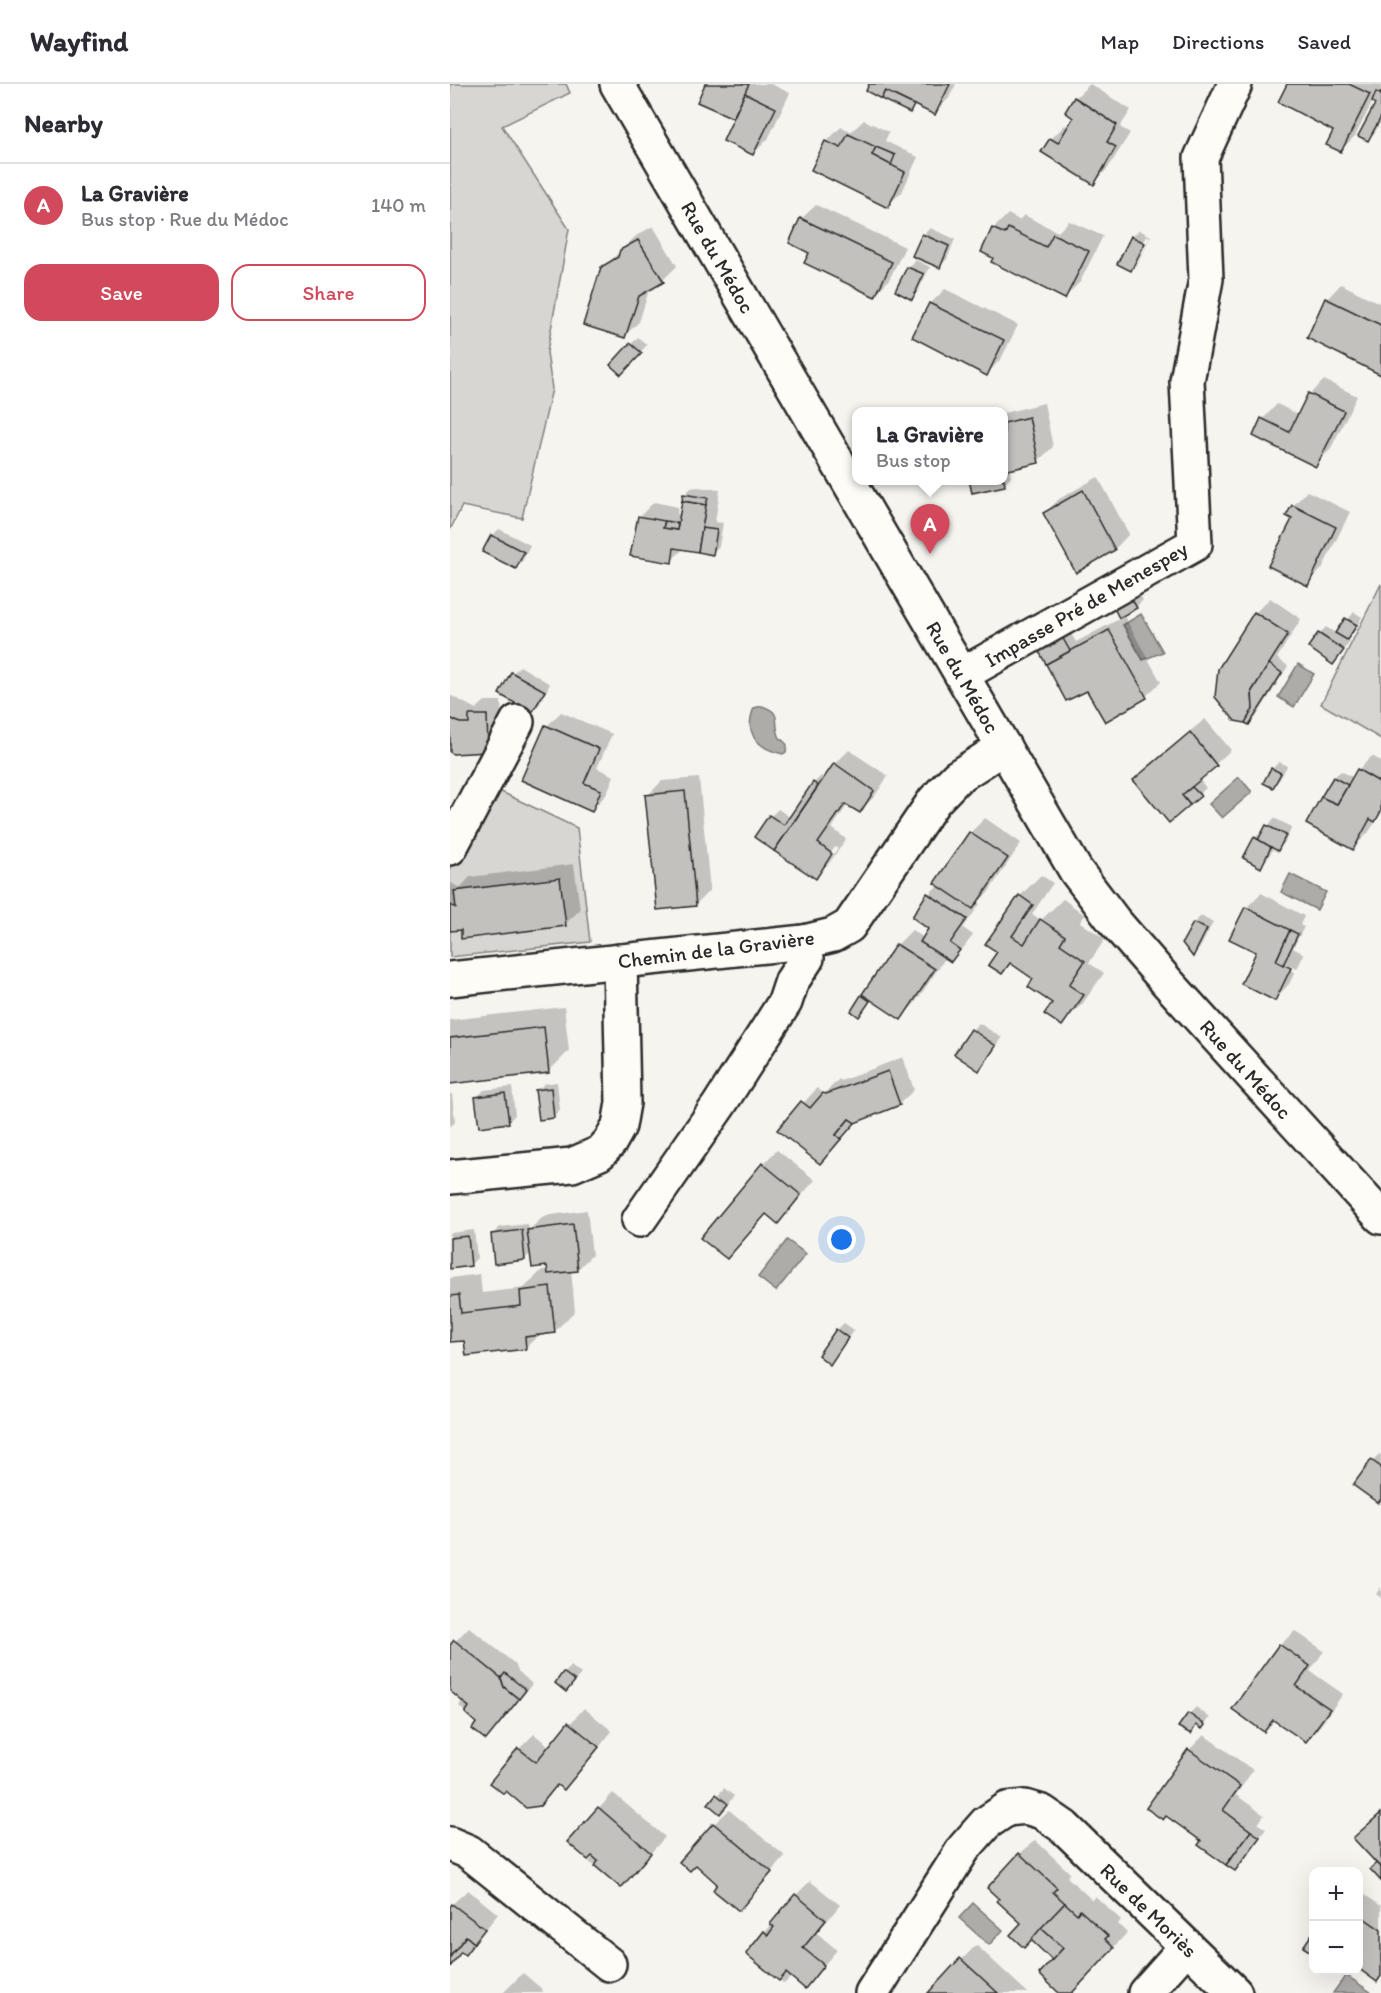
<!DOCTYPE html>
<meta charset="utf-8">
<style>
:root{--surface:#fff;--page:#f7f7f7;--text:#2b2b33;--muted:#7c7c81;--line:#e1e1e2;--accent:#d1495b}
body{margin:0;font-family:Itim,sans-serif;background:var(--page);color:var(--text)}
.controls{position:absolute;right:18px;bottom:18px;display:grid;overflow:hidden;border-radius:12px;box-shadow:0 6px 24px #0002}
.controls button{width:54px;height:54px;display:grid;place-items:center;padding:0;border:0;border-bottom:2px solid var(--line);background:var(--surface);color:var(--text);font:30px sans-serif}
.you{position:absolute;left:392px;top:1156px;width:21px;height:21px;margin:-15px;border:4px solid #fff;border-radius:50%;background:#1a73e8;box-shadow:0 0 0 9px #1a73e833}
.badge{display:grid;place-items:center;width:39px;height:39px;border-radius:50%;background:var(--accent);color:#fff;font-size:20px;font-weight:700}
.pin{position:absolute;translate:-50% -50px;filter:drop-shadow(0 2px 3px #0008)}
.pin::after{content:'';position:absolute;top:32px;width:21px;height:18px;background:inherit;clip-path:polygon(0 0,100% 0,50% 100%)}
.popup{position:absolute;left:402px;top:323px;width:156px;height:78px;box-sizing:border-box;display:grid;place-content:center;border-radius:12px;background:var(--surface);filter:drop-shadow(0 2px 4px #0005);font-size:20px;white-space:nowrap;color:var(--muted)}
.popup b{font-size:22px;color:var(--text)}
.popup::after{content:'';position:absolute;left:50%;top:100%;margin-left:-12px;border:12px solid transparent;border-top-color:var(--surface)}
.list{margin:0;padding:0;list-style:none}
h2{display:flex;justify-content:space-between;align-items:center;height:78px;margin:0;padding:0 24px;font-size:26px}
h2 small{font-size:20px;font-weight:400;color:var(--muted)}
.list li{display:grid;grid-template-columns:39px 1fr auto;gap:18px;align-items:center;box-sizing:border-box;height:84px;padding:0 24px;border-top:2px solid var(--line)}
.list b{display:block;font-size:22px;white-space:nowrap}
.list p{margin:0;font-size:20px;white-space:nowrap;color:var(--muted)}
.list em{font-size:20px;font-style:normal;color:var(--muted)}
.actions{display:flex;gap:12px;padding:18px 24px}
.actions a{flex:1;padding:14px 0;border:2px solid var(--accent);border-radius:18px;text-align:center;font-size:21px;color:var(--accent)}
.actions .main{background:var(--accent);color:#fff}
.map{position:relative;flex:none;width:931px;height:1909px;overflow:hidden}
header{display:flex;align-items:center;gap:36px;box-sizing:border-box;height:84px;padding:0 30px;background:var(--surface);border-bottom:2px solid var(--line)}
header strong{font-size:28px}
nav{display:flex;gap:33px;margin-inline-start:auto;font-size:21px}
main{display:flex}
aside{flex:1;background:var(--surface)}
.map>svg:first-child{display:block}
</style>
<header>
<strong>Wayfind</strong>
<nav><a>Map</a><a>Directions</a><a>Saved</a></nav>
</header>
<main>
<aside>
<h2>Nearby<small></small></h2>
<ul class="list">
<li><span class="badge">A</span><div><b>La Gravière</b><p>Bus stop · Rue du Médoc</p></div><em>140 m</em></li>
</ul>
<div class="actions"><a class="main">Save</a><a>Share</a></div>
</aside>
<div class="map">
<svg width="931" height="1909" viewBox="0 0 931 1909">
<rect width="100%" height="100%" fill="#f5f4ef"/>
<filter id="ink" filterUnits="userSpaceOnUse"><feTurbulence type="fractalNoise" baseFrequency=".0167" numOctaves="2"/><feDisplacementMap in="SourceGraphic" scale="12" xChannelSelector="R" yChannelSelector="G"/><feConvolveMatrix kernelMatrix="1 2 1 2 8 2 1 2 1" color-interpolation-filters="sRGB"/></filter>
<g filter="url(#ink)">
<!-- green -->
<g fill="#d7d6d2" stroke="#81807e" stroke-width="1.5">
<polygon points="0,0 116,0 120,9 52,42 119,145 97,268 102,305 72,434 12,422 0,446"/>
<polygon points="931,500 931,655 871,620"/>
<polygon points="43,704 127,744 140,858 0,873 0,785"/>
</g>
<!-- water -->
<g fill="#adaca9" stroke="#797877" stroke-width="1.5">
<polygon points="691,530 713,568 693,576 673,541"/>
<polygon points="848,580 864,590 844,623 828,613"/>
<path d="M 312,622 C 334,629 322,638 330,654 C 330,654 337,660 337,661 L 336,668 L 333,670 C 309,665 293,650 304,624 Z"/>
<polygon points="789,693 802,708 772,734 759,720"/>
<polygon points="840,790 876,808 867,826 831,808"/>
<polygon points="337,1156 356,1170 326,1207 308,1193"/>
<polygon points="523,1819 553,1846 539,1861 509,1834"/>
<polygon points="896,1891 922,1909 883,1909"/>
</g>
<!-- shadow -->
<g fill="#0003" fill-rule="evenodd">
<polygon points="257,0 321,0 340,9 318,55 303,70 285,33 249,17"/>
<polygon points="421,0 506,0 499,14 485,29 466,20 460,27"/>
<polygon points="640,0 681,26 670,43 680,49 658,84 644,99 601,55 615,41 620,43 625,34 625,14"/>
<polygon points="839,0 931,0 931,37 925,48 918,55 927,19 923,17 905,52 891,66 885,47"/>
<polygon points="414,36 439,48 435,57 468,73 452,108 437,122 376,58 391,43 401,48"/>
<polygon points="366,121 455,163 439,196 424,211 361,168 351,135"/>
<polygon points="558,130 569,136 574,131 608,148 619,137 653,152 630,198 615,213 533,168 543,145"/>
<polygon points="203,142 227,182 213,196 200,203 189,238 174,252 153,184 186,152"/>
<polygon points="480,144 505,155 497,175 490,182 473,151"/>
<path d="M 689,146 L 701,152 L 688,179 L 681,186 L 682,153 ZM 697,152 L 700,153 L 687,179 L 684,179 Z"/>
<polygon points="466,176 480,183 468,207 461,214 447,207 458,183"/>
<polygon points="891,200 931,220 931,289 859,253 877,215"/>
<polygon points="495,205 568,241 551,275 537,290 464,253 481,219"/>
<polygon points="188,253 197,261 171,289 162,281"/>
<polygon points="874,296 907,312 880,366 865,381 805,351 813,335 827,320 849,331 860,310"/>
<polygon points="594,319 603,363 588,377 559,384 561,393 554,401 554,329"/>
<polygon points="648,393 679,450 665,465 626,487 595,429 609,415"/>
<polygon points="248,403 270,406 265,438 273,439 269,462 262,469 234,464 221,477 189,433 204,418 228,423 227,430 231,430 234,411 241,404"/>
<polygon points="857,407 900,428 872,485 857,500 843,422"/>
<polygon points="49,445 80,461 73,476 66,483 42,452"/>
<polygon points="687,506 693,516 686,523 673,530 711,598 696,612 637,605 617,615 589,564 618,545 626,558 671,534 665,522"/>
<polygon points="820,514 851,535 827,574 838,582 806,633 799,640 769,586 805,529"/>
<polygon points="904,528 912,533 904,548 896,556 900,558 883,579 869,550 876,543 887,550"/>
<polygon points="70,582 100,600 89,621 82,628 51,610 63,589"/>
<polygon points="0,611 26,625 35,617 51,617 52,652 37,667 0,666"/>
<polygon points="111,628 162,650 147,684 164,692 156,711 141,726 97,642"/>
<polygon points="755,635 781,666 749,695 756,704 719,737 685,696 699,681"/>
<path d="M 399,666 L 438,692 L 424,713 L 410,727 L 398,720 L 382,744 L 396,755 L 380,778 L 365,793 L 328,761 L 321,732 L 328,725 L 341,734 L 364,699 L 371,692 L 375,695 L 385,680 ZM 385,763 L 388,764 L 378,778 L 375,778 Z"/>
<polygon points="922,672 931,677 931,730 918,749 903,764 873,713 884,693 891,687 904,694 908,686"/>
<polygon points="829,678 837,682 830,695 823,702 822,685"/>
<polygon points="249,694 260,806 245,821 197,712 212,697"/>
<polygon points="535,734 571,759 538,809 527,819 530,820 513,844 523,851 515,862 501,876 496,873 465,919 451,934 422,915 409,931 412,912 447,861 462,846 474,854 481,844 464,833 479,810 489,800 520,749"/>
<polygon points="824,734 842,743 835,758 828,765 824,763 817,775 810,782 805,754 812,747 814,748"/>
<polygon points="124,780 130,826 115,840 0,846 1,799 10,804 20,793"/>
<polygon points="591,791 603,799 582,830 591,836 613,815 635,831 630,838 655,855 639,879 654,889 633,919 612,940 604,919 585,895 562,878 552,888 549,868 570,812"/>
<polygon points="811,809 854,832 850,841 854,843 843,864 854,870 847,885 833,879 831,881 845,888 839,900 825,915 808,867 796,824"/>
<polygon points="751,832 763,838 750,864 743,871 744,839"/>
<polygon points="114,923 119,967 98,988 0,999 0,936"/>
<polygon points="529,939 552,954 536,978 529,985 522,946"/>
<polygon points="453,973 464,1006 449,1020 406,1037 384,1064 370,1078 330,1046 367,1004 374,1010 389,995 391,997"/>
<polygon points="107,998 110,1026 103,1033 87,1007 94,1000"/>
<polygon points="62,1003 65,1031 58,1038 27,1013 34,1006"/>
<polygon points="0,1010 2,1010 5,1038 0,1043"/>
<polygon points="327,1066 365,1096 328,1138 317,1129 277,1173 313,1080"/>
<polygon points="137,1126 142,1171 128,1185 121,1186 125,1227 104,1248 90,1250 75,1264 16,1255 0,1257 0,1194 30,1190 32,1209 74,1204 92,1186 99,1185 98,1180 82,1168 74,1175 43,1150 50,1143 78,1140 79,1146 94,1132"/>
<polygon points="24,1146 27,1174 20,1181 0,1183 0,1149"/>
<polygon points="394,1239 404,1246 379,1279 387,1246"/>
<polygon points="929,1370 931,1371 931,1419 905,1401"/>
<polygon points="931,1503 931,1514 926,1510"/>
<polygon points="19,1543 65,1580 68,1587 82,1600 50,1640 36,1654 28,1638 9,1622 13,1616 0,1605 0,1563"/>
<polygon points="845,1547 874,1567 860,1587 893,1610 870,1642 856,1656 825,1635 814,1646 830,1561"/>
<polygon points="121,1582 131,1590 123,1599 107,1598"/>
<polygon points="746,1623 760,1634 752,1643 748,1640 740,1648 739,1630"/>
<polygon points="134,1624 162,1647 128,1690 114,1704 109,1700 89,1721 42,1698 69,1665 84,1650 100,1663"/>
<polygon points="754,1651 803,1686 786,1711 814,1731 808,1740 816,1745 785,1785 739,1666"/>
<polygon points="274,1704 284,1712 277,1721 268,1711"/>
<polygon points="163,1709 215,1753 171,1802 145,1780 143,1781 139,1778 145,1770 119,1758"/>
<polygon points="279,1726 335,1772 288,1825 269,1800 264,1740"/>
<polygon points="585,1756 620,1789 617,1793 642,1816 645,1812 671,1836 668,1840 677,1849 620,1909 612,1909 604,1876 573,1839 570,1770"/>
<polygon points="360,1797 390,1821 367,1849 387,1866 355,1903 342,1892 334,1900 298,1869 346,1811"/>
<polygon points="18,1806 48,1830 22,1862 15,1869 12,1867 0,1883 0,1822"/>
<polygon points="908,1806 931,1822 931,1892 908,1882"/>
<polygon points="526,1861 578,1909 480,1909"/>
<polygon points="73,1889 93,1906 92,1909 53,1909"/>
</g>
<!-- building -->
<g fill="#c2c1be" stroke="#2b2b2b" stroke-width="1.5">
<polygon points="255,0 299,0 283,34 247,18"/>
<polygon points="419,0 500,0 485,31 435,7 431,15 416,7"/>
<polygon points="837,0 899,0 920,10 891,68 876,61 883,47 828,18"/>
<polygon points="435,7 464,21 460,29 431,15"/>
<polygon points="926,8 930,10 931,8 931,33 918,57 908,52 925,20 922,18"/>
<polygon points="295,9 326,24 303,71 273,57"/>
<polygon points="624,13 667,41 657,58 666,63 644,101 591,68 600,54 608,59 623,34 615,28"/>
<polygon points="398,50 426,63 422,71 455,88 438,124 361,86 375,57 391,64"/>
<polygon points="426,63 445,71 441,81 422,71"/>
<polygon points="350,134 442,178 425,213 354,179 359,169 339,159"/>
<polygon points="542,144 555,150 558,144 596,163 603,150 639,167 615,215 541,178 543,174 531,168"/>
<polygon points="472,150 499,162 490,184 462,172"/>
<polygon points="681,152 695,159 681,187 667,180"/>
<polygon points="188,156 214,198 189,212 175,254 133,241 151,183 168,173 170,166"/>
<polygon points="457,183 474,190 462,216 445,207"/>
<polygon points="875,214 931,241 931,291 857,254"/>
<polygon points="479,219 554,256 537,292 462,253"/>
<polygon points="180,259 192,269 171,291 160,281"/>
<polygon points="858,309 894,327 866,383 803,352 811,334 839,348"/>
<polygon points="579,333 589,379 554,387 554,339"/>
<polygon points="554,395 555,402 522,409 519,396"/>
<polygon points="633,406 665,466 626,489 593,429"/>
<polygon points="233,410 258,414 256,421 232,417"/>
<polygon points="232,417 256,421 248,468 224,464 222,479 180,472 188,432 215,437 213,444 227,446"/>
<polygon points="842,421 886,443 858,502 818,482 842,435 836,432"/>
<polygon points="215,437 228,439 227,446 213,444"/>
<polygon points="252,444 267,446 263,471 248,468"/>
<polygon points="41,451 74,468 66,485 32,468"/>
<polygon points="680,512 687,524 669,534 663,522"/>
<polygon points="804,528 838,550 802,607 803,625 795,639 785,637 765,613 768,585"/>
<polygon points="895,534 907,541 897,556 885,549"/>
<polygon points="659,546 697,614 655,638 637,607 616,617 596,580"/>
<polygon points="868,549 894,566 883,581 858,563"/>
<polygon points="611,551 620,567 596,580 587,564"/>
<polygon points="819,580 832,589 799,641 795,639 803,625 802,607"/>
<polygon points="61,588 95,607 82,629 49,610"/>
<polygon points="19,631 37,631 38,668 3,670 0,668 0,634 10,639 19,639"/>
<polygon points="95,641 149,665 134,699 151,706 142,728 71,696"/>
<polygon points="740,648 767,682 732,711 740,721 719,739 683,696"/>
<polygon points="384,679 424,707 410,729 395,720 368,759 382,770 366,795 324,767"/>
<polygon points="821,684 831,689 823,704 813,699"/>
<polygon points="907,685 931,699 931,727 925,738 920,735 903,766 856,740 871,713 887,720"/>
<polygon points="883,693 898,701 887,720 871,713"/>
<polygon points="363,698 368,702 324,767 304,753 319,731 334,741"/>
<polygon points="742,703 751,712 740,721 732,711"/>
<polygon points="235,707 246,822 207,826 195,711"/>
<polygon points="816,741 836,751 828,767 808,756"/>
<polygon points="519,748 558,774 523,825 484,799"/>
<polygon points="804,753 821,763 811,784 793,774"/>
<polygon points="110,794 116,842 11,855 11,846 0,847 0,821 6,824 4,807"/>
<polygon points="477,809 517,835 500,859 510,866 501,878 470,858 478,845 462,833"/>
<polygon points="569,811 583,821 562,852 574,860 590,835 615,852 610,860 635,877 619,901 634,911 612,942 594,930 602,919 578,903 583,895 560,879 552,890 538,881 547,868 535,860"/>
<polygon points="795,823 840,846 826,877 841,884 825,917 791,900 806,868 779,855"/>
<polygon points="743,839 757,845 743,873 732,859"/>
<polygon points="840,846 848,850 833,881 826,877"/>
<polygon points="446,860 485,885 451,936 412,910"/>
<polygon points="411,911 420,917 409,933 401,927"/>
<polygon points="94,943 99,989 0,1000 0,954"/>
<polygon points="521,945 546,962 529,987 504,970"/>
<polygon points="438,987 450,1021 405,1039 399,1035 386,1051 391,1055 370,1080 327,1046 351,1017 360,1024 373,1009 376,1010"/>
<polygon points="101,1004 104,1034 89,1036 85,1006"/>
<polygon points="55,1009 59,1039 29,1043 25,1013"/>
<polygon points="399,1035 405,1039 391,1055 386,1051"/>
<polygon points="312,1079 351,1111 328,1140 316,1130 277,1175 250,1154"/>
<polygon points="123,1140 128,1187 98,1190 97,1182 82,1184 77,1146"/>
<polygon points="72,1146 75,1176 44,1180 41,1150"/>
<polygon points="18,1152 21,1182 0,1185 0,1154"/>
<polygon points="100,1203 105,1249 75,1253 76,1265 16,1272 14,1257 0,1258 0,1212 9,1211 11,1229 71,1222 70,1207"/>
<polygon points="386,1245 398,1254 380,1281 368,1271"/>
<polygon points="921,1376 931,1383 931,1415 928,1419 903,1401"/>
<polygon points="4,1556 51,1594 54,1603 69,1615 36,1656 22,1645 26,1639 15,1629 19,1623 0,1607 0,1561"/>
<polygon points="829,1560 860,1582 846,1602 880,1625 856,1658 823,1636 814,1648 782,1625"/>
<polygon points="113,1588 125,1597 116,1608 105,1599"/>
<polygon points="55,1589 76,1606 69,1615 54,1603 51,1594"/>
<polygon points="738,1629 755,1641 752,1645 746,1641 741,1650 728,1643"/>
<polygon points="118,1638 149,1663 114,1706 107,1701 90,1722 76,1724 56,1707 54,1710 39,1699 68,1664 86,1678"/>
<polygon points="738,1665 790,1702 773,1726 801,1747 776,1781 748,1761 751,1757 716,1732 713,1736 696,1724"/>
<polygon points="266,1710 278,1720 270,1730 258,1720"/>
<polygon points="148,1723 201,1769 171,1804 145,1782 148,1777 142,1772 138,1776 117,1758"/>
<polygon points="931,1729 931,1784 903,1754"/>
<polygon points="263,1739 322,1788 289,1827 263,1806 267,1800 246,1781 240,1787 229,1778"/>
<polygon points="801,1747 810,1753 785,1787 776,1781"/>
<polygon points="569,1769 607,1804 603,1808 615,1819 574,1864 560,1851 571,1839 547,1817 549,1815 537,1804"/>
<polygon points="926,1779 931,1784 931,1797 920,1785"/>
<polygon points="345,1810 376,1836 353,1864 374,1881 355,1905 336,1889 329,1897 296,1870 314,1847 318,1851 324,1843 320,1840"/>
<polygon points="615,1819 627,1830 630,1826 658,1852 655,1855 664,1864 622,1909 609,1909 589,1890 613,1864 591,1844"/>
<polygon points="2,1820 35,1845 24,1859 16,1852 0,1873 0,1823"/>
<polygon points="908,1830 931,1846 931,1892 927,1898 908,1884"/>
<polygon points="591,1844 613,1864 602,1876 581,1856"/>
<polygon points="864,1847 864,1870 853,1863"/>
<polygon points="16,1852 24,1859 15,1871 11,1868 0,1883 0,1873"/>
<polygon points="510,1874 548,1909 478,1909"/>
</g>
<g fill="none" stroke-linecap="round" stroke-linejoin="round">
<defs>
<g id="minor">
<polyline points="167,0 626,787 664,837 718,899 931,1133"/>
<polyline points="513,590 745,460 737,297 756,195 751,74 785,0"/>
<polyline points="0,764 67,638"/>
<polyline points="0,895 354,858 383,851 399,842 484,717 507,693 554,663"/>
<polyline points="0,1093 122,1081 150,1069 160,1058 169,1042 173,1019 170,877"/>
<polyline points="189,1136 269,1021 335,918 342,897 357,874 354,858"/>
<polyline points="0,1760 19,1768 159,1880"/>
<polyline points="422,1909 514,1764 536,1739 557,1725 575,1723 592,1728 614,1743 785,1909"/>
<polyline points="695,1909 737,1862"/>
</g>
</defs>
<!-- minor casing -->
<use href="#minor" stroke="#2b2b2b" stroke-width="38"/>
<!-- minor -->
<use href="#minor" stroke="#fdfcf7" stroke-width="33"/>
</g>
</g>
<g text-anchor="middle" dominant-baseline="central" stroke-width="6" stroke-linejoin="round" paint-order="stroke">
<!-- street labels -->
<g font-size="21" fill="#2b2b2b" stroke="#fdfcf7">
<text transform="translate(268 173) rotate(60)">Rue du Médoc</text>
<text transform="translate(636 520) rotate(-30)">Impasse Pré de Menespey</text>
<text transform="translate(513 593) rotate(60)">Rue du Médoc</text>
<text transform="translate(266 865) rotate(-7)">Chemin de la Gravière</text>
<text transform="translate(796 985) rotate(48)">Rue du Médoc</text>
<text transform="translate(699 1826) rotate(44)">Rue de Moriès</text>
</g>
</g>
</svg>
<div class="controls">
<button>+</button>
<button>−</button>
</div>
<div class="you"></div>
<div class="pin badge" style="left:480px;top:470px">A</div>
<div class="popup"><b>La Gravière</b>Bus stop</div>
</div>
</main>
